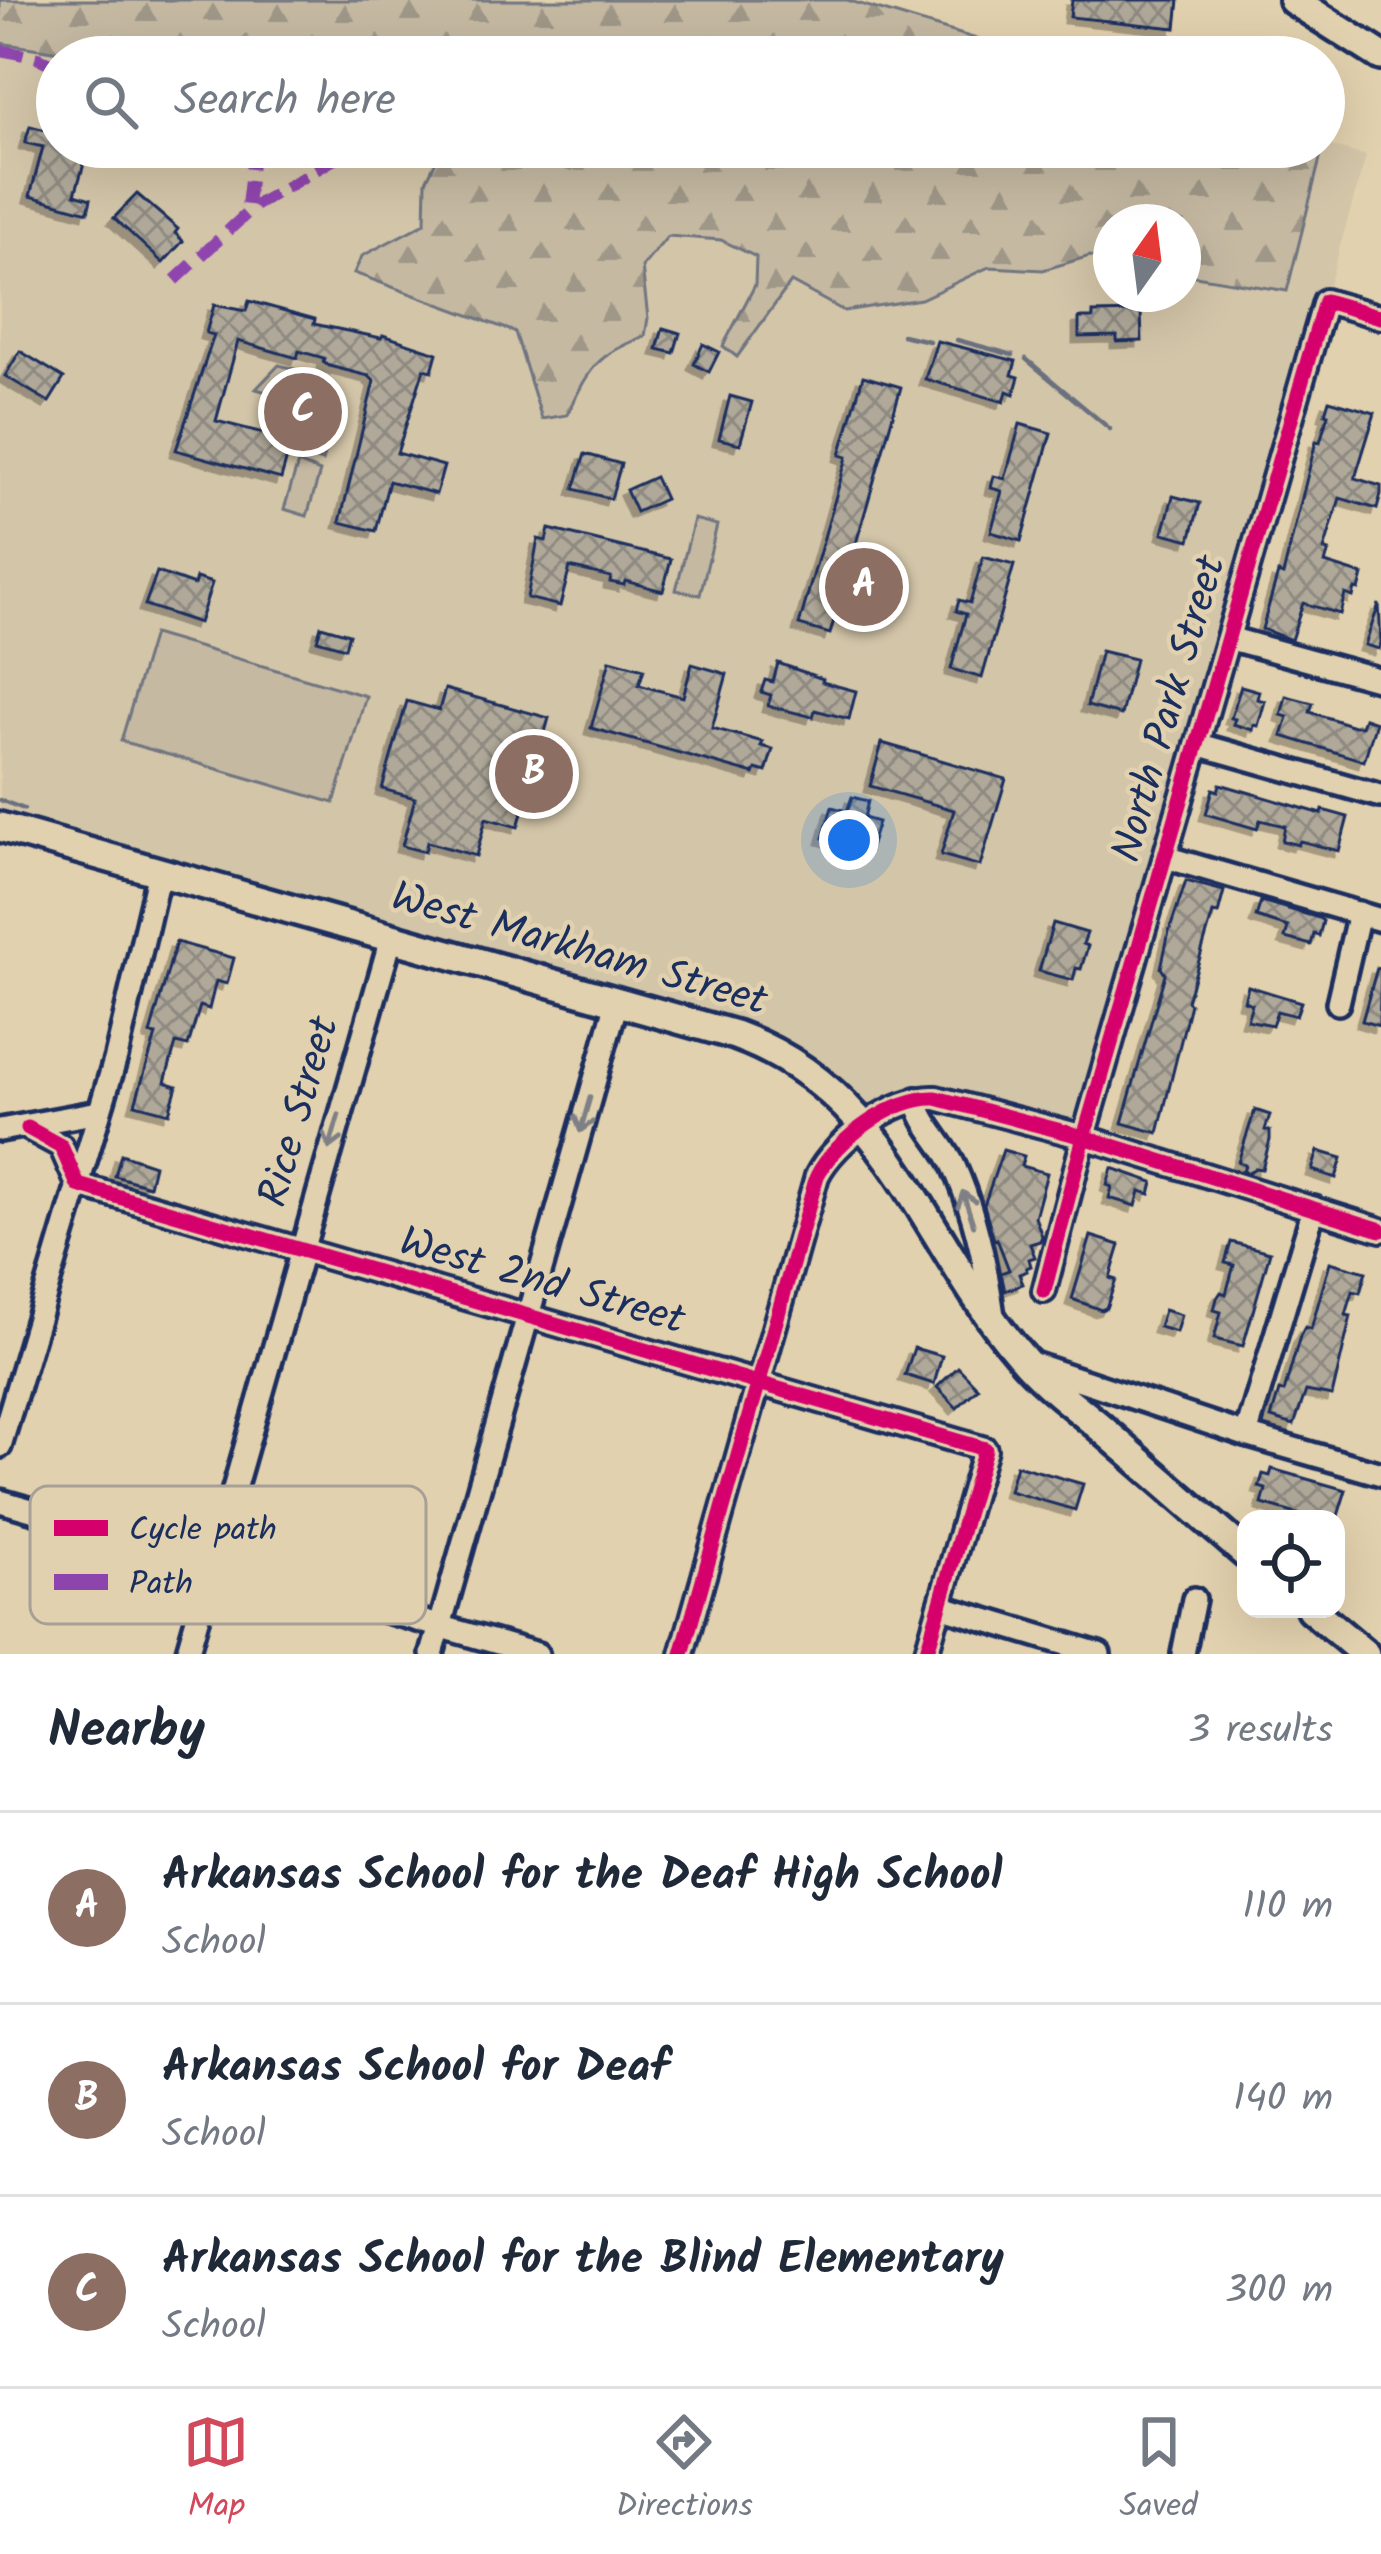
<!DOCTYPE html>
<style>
:root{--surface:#fff;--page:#f6f6f7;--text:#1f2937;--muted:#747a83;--line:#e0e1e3;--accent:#d1495b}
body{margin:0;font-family:Kalam,sans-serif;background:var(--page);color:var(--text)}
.controls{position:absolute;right:36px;bottom:36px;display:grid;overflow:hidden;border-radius:24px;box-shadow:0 12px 48px #0002}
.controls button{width:108px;height:108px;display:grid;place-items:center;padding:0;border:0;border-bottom:3px solid var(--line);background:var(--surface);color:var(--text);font:60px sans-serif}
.compass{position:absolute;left:1093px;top:204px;width:108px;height:108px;border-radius:50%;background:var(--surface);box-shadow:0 12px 48px #0002;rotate:14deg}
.you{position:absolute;left:849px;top:840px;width:42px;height:42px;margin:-30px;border:9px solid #fff;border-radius:50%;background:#1a73e8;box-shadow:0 0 0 18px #1a73e833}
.badge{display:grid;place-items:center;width:78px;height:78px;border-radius:50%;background:var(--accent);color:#fff;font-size:39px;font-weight:700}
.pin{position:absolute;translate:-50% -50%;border:6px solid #fff;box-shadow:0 3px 12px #0006}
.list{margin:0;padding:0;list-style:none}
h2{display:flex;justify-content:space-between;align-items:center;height:156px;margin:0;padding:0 48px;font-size:51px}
h2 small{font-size:39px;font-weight:400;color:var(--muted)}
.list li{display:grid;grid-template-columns:78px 1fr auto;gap:36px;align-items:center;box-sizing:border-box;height:192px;padding:0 48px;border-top:3px solid var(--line)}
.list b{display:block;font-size:45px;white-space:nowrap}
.list p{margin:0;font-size:39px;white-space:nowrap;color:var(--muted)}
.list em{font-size:39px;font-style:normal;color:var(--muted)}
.icon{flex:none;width:66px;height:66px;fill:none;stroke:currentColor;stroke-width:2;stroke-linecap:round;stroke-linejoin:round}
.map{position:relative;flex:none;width:1381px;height:1654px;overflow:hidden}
.search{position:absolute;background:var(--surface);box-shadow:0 12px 48px #0002;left:36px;right:36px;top:36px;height:132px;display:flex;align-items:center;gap:30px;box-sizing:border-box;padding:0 42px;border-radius:66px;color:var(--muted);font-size:45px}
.sheet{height:732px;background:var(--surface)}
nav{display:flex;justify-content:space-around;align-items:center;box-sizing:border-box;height:168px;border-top:3px solid var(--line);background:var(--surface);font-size:33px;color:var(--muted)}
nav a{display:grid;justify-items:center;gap:6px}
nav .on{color:var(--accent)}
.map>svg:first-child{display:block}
</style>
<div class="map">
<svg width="1381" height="1654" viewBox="0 0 1381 1654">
<defs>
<pattern id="forest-firs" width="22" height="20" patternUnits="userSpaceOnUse" patternTransform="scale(3)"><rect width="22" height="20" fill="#c5b9a2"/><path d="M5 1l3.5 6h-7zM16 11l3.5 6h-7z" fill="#9f9787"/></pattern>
<pattern id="building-cross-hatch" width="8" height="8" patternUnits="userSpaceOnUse" patternTransform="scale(3)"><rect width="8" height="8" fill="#b0a99a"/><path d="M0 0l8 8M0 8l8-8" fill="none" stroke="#8e8a81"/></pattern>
<filter id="shadow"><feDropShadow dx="-6" dy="6" stdDeviation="0" flood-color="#0004"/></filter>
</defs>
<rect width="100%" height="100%" fill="#e2d1ae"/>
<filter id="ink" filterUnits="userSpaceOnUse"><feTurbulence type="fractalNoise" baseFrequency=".00833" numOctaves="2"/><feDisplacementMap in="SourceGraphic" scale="24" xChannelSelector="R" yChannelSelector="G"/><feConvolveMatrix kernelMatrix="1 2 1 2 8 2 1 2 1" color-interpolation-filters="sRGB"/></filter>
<g filter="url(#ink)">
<!-- built -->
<path fill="#d3c5a8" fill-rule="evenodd" d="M 0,0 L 847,0 L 1037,57 L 57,57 L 57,147 L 1324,147 L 1324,144 L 1366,156 L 1084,1137 L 917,1099 L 865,1127 L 803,1067 L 0,827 ZM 1111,222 L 1183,222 L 1183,294 L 1111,294 Z"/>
<!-- forest -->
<g fill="url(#forest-firs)" stroke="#707480" stroke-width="3">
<polygon points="0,0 847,0 1037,57 66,57 59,52 0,43"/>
<path d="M 443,147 L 1323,147 L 1287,291 L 1183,274 L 1183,222 L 1111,222 L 1111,260 L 1090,256 L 1043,270 L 989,267 L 921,299 L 844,311 L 791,282 L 737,357 L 723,346 L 755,285 L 756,257 L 721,240 L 668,236 L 642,267 L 648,318 L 645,336 C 594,357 591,366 567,415 L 542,419 L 515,332 L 354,273 L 362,256 L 425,223 L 426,181 Z"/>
</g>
<!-- park -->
<g fill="#c5b9a2" stroke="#707480" stroke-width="3">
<polygon points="279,365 299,370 288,410 271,406 274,394 256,389"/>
<polygon points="312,420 324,423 331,434 322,461 301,454"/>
<polygon points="298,463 320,472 307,516 284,509"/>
<polygon points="694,519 717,525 700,595 676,590"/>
<polygon points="153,634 366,696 334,803 121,741"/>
</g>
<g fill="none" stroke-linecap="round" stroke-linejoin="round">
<!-- stream -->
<g stroke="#6a6f7e" stroke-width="4.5">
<polyline points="902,335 929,341"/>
<polyline points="957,340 1013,355"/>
<polyline points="1026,359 1110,429"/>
<polyline points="0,800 24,809"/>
</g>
</g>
<!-- building -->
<g fill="url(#building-cross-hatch)" stroke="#1b2f5e" stroke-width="3" filter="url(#shadow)">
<polygon points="1072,0 1179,0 1176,28 1070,17"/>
<polygon points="30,126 57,133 57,147 89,147 75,194 91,199 88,212 30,196 43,147 25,143"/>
<polygon points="137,194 178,229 175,233 183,241 163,263 114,218"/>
<polygon points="249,301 315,319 314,324 381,338 383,335 437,353 432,371 424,369 397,453 444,466 436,494 389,481 376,531 340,522 374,381 369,376 329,366 323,362 324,358 299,351 297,358 238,341 216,421 267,434 272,415 297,422 281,479 176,450 214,335 206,333 214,305 246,311"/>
<polygon points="1141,312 1142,341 1117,342 1117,336 1079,337 1079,318 1093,318 1093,313"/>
<polygon points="663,328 680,333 674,353 657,349"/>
<polygon points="937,341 1016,361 1012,375 1019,377 1014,394 1007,391 1004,402 925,379"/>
<polygon points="703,344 719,352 709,372 694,364"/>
<polygon points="20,351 64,378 49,402 5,376"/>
<polygon points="863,376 901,387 830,634 799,625 847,457 840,455"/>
<polygon points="730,396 752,402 740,444 719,439"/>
<polygon points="1329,400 1375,413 1355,478 1381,486 1381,494 1377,509 1340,498 1324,550 1329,551 1325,563 1363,575 1359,590 1355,589 1353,597 1345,594 1340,614 1303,603 1291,640 1262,629 1278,573 1283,575 1316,441 1320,442 1328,414 1325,413"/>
<polygon points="1020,424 1051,433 1021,541 991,532 1002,491 991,488 994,476 1005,479"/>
<polygon points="585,454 621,464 611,499 574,489"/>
<polygon points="655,477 665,499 636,512 626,490"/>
<polygon points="1173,496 1200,503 1190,540 1163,533"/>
<polygon points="549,529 671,559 663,591 625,581 624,585 610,582 611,577 570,567 560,606 527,598 538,539 546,541"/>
<polygon points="983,557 1014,565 982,678 951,669 966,614 956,611 959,600 970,603"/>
<polygon points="157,572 194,585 196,578 212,583 199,623 145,605"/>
<polygon points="1379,604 1381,643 1379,649 1365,645"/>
<polygon points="321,626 349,634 345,648 317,640"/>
<polygon points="1101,651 1135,659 1121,715 1087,706"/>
<polygon points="610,660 644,669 639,685 683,697 692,664 727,674 712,728 763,742 761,746 773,749 766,772 756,769 754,774 591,728"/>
<polygon points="778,663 823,679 822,682 856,691 849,719 815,710 813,717 768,706 771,695 761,692 765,680 773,682"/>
<polygon points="1241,686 1259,691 1257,699 1265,701 1258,726 1254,725 1253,730 1233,724 1235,719 1231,718"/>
<polygon points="445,689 549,718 518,827 486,818 476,856 427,842 425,852 402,846 415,798 382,789 407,701 439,710"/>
<polygon points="1286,696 1313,703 1310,712 1354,726 1361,726 1364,718 1376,722 1364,761 1282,736 1288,717 1281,715"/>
<polygon points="882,743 1006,779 980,866 941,855 954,810 870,786"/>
<polygon points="1220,784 1322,814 1323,810 1348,817 1339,851 1300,841 1298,845 1282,841 1285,826 1260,820 1257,829 1206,814 1213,789 1218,791"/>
<polygon points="852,797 868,801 864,818 878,822 869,851 823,838 832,807 847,811"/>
<polygon points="1186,881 1224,891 1218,914 1213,913 1187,1001 1190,1004 1158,1133 1122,1123 1165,974 1161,968 1169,932"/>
<polygon points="1261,901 1319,918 1323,921 1319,936 1314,934 1311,945 1285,938 1288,927 1256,917"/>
<polygon points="1053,923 1087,933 1083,944 1088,946 1081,969 1076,968 1073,980 1039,971"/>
<polygon points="176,942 234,958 227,984 216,981 209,1009 200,1006 188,1046 176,1043 165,1082 177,1086 169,1113 135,1104 156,1035 150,1034"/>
<polygon points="1377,968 1381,968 1379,1026 1362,1021"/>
<polygon points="1248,986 1301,1002 1296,1016 1277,1011 1272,1025 1247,1020 1252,1004 1244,1001"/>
<polygon points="1255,1110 1270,1115 1265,1130 1270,1131 1270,1140 1262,1169 1255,1168 1248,1173 1243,1171 1245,1165 1238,1162"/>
<polygon points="1003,1150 1024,1156 1021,1166 1047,1173 1035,1217 1042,1236 1040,1241 1030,1244 1035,1257 1029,1259 1031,1266 1026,1268 1027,1271 1019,1274 1023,1284 1005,1291 1001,1273 1009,1270 997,1239 994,1240 984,1205"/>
<polygon points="1318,1151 1342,1158 1336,1178 1312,1170"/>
<polygon points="121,1154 154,1165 149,1186 115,1176"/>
<polygon points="1112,1168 1153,1182 1150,1194 1140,1191 1136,1206 1109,1198 1112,1187 1107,1185"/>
<polygon points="1091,1236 1120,1245 1110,1278 1116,1280 1106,1308 1101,1310 1072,1299"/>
<polygon points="1231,1242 1270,1252 1243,1346 1214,1339 1221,1312 1214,1310 1217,1298 1221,1292 1226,1294 1234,1265 1225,1263"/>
<polygon points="1330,1262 1366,1272 1360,1293 1353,1291 1346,1315 1351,1316 1332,1396 1306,1391 1294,1425 1271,1418 1279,1391 1284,1392 1300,1336 1305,1327 1311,1329"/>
<polygon points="1164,1310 1181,1315 1176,1332 1159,1327"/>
<polygon points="914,1348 942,1356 934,1384 905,1375"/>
<polygon points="958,1367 978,1388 957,1408 937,1387"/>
<polygon points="1016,1465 1083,1484 1075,1510 1009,1491"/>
<polygon points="1272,1469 1346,1490 1337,1519 1314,1519 1262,1504 1266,1489 1259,1487 1263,1474 1270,1476"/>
</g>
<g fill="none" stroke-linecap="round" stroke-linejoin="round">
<defs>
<g id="minor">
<polyline points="1228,638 1381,680"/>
<polyline points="1197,744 1381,796"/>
<polyline points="1165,857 1381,920"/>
<polyline points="1338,1003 1359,913"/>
<path d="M 917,1099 C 920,1123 944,1143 954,1166 C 975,1213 986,1265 993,1316"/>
<polyline points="28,1128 61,1146 78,1185 985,1449 926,1654"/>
<polyline points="0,1130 99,1112"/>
<polyline points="1044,1291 1084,1137 1325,301 1381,317"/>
<polyline points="1027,1362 1246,1435 1381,1474"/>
<polyline points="1246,1435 1314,1208"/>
<polyline points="0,1446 116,1057 159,872"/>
<polyline points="0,1501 537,1654"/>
<polyline points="940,1606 1099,1654"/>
<polyline points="187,1654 391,939"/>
<polyline points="432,1654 617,1002"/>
<path d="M 682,1654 L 817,1176 C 835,1140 895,1096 936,1098 L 1084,1137 L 1381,1230"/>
<polyline points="1183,1654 1194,1599"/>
</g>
<g id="major">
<polyline points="1293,0 1381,56"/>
<path d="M 0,827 L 735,1035 C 891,1091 922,1242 1020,1355 C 1043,1383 1074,1405 1101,1428 C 1149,1470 1197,1512 1246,1554"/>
<polyline points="1311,1609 1365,1654"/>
</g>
</defs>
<!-- minor casing -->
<use href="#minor" stroke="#1b2f5e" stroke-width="30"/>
<!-- major casing -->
<use href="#major" stroke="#1b2f5e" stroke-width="36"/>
<!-- minor -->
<use href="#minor" stroke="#e2d1ae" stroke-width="21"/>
<!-- major -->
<use href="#major" stroke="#e2d1ae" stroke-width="27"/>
<!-- quiet -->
<g stroke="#8e44ad" stroke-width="12" stroke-dasharray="24 12" stroke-linecap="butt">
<polyline points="0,50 38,58 57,67"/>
<polyline points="244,147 252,163 246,214"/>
<polyline points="175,280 256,205 355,147"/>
</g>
<defs>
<g id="cycleway">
<polyline points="28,1128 61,1146 78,1185 985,1449 926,1654"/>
<polyline points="1044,1291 1084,1137 1325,301 1381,317"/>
<path d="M 682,1654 L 817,1176 C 835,1140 895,1096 936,1098 L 1084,1137 L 1381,1230"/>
</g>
</defs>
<!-- cycleway casing -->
<use href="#cycleway" stroke="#e2d1ae" stroke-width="22"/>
<!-- cycleway -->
<use href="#cycleway" stroke="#d6006c" stroke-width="15"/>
</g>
<!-- one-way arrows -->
<defs><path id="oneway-shaft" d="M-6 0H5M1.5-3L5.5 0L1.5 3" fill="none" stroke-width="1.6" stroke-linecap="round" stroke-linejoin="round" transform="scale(3)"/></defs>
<g stroke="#7e8086">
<use href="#oneway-shaft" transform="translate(585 1115) rotate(106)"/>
<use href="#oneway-shaft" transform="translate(334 1132) rotate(106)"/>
<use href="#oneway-shaft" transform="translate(968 1208) rotate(-108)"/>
</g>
</g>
<g text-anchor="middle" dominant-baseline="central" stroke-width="9" stroke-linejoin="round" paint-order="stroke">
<!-- street labels -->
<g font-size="42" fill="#1b2f5e" stroke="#e2d1ae">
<text transform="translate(1170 709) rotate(-74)">North Park Street</text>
<text transform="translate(579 950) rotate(16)">West Markham Street</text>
<text transform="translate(300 1112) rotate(-74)">Rice Street</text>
<text transform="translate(542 1282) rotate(16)">West 2nd Street</text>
</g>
</g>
<!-- legend -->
<rect x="30" y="1486" width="396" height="138" rx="18" fill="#e2d1ae" stroke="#a6a096" stroke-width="3"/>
<rect x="54" y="1520" width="54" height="16" fill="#d6006c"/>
<rect x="54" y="1574" width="54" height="16" fill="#8e44ad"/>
<g font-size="33" fill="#1b2f5e">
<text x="129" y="1540">Cycle path</text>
<text x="129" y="1594">Path</text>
</g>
</svg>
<div class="controls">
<button><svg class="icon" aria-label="locate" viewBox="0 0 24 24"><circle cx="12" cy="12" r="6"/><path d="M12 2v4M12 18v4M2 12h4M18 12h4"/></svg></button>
</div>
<svg class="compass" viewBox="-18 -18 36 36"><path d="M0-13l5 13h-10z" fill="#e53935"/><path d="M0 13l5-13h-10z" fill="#747a83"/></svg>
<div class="you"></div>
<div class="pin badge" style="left:864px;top:587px;background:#8d6e63">A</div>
<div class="pin badge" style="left:534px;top:774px;background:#8d6e63">B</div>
<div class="pin badge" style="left:303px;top:412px;background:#8d6e63">C</div>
<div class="search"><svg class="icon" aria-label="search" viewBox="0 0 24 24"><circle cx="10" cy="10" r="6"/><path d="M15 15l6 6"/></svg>Search here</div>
</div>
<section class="sheet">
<h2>Nearby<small>3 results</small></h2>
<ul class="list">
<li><span class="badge" style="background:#8d6e63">A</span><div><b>Arkansas School for the Deaf High School</b><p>School</p></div><em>110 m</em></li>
<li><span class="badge" style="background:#8d6e63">B</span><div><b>Arkansas School for Deaf</b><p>School</p></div><em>140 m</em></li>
<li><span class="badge" style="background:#8d6e63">C</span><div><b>Arkansas School for the Blind Elementary</b><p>School</p></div><em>300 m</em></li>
</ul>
</section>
<nav>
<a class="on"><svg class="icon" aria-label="map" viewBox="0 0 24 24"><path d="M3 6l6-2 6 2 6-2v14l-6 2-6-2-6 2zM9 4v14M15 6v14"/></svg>Map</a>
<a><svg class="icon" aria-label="directions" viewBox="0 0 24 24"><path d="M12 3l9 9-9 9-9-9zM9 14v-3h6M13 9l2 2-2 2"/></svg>Directions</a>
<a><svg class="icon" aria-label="saved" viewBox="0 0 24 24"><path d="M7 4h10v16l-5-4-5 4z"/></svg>Saved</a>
</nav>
